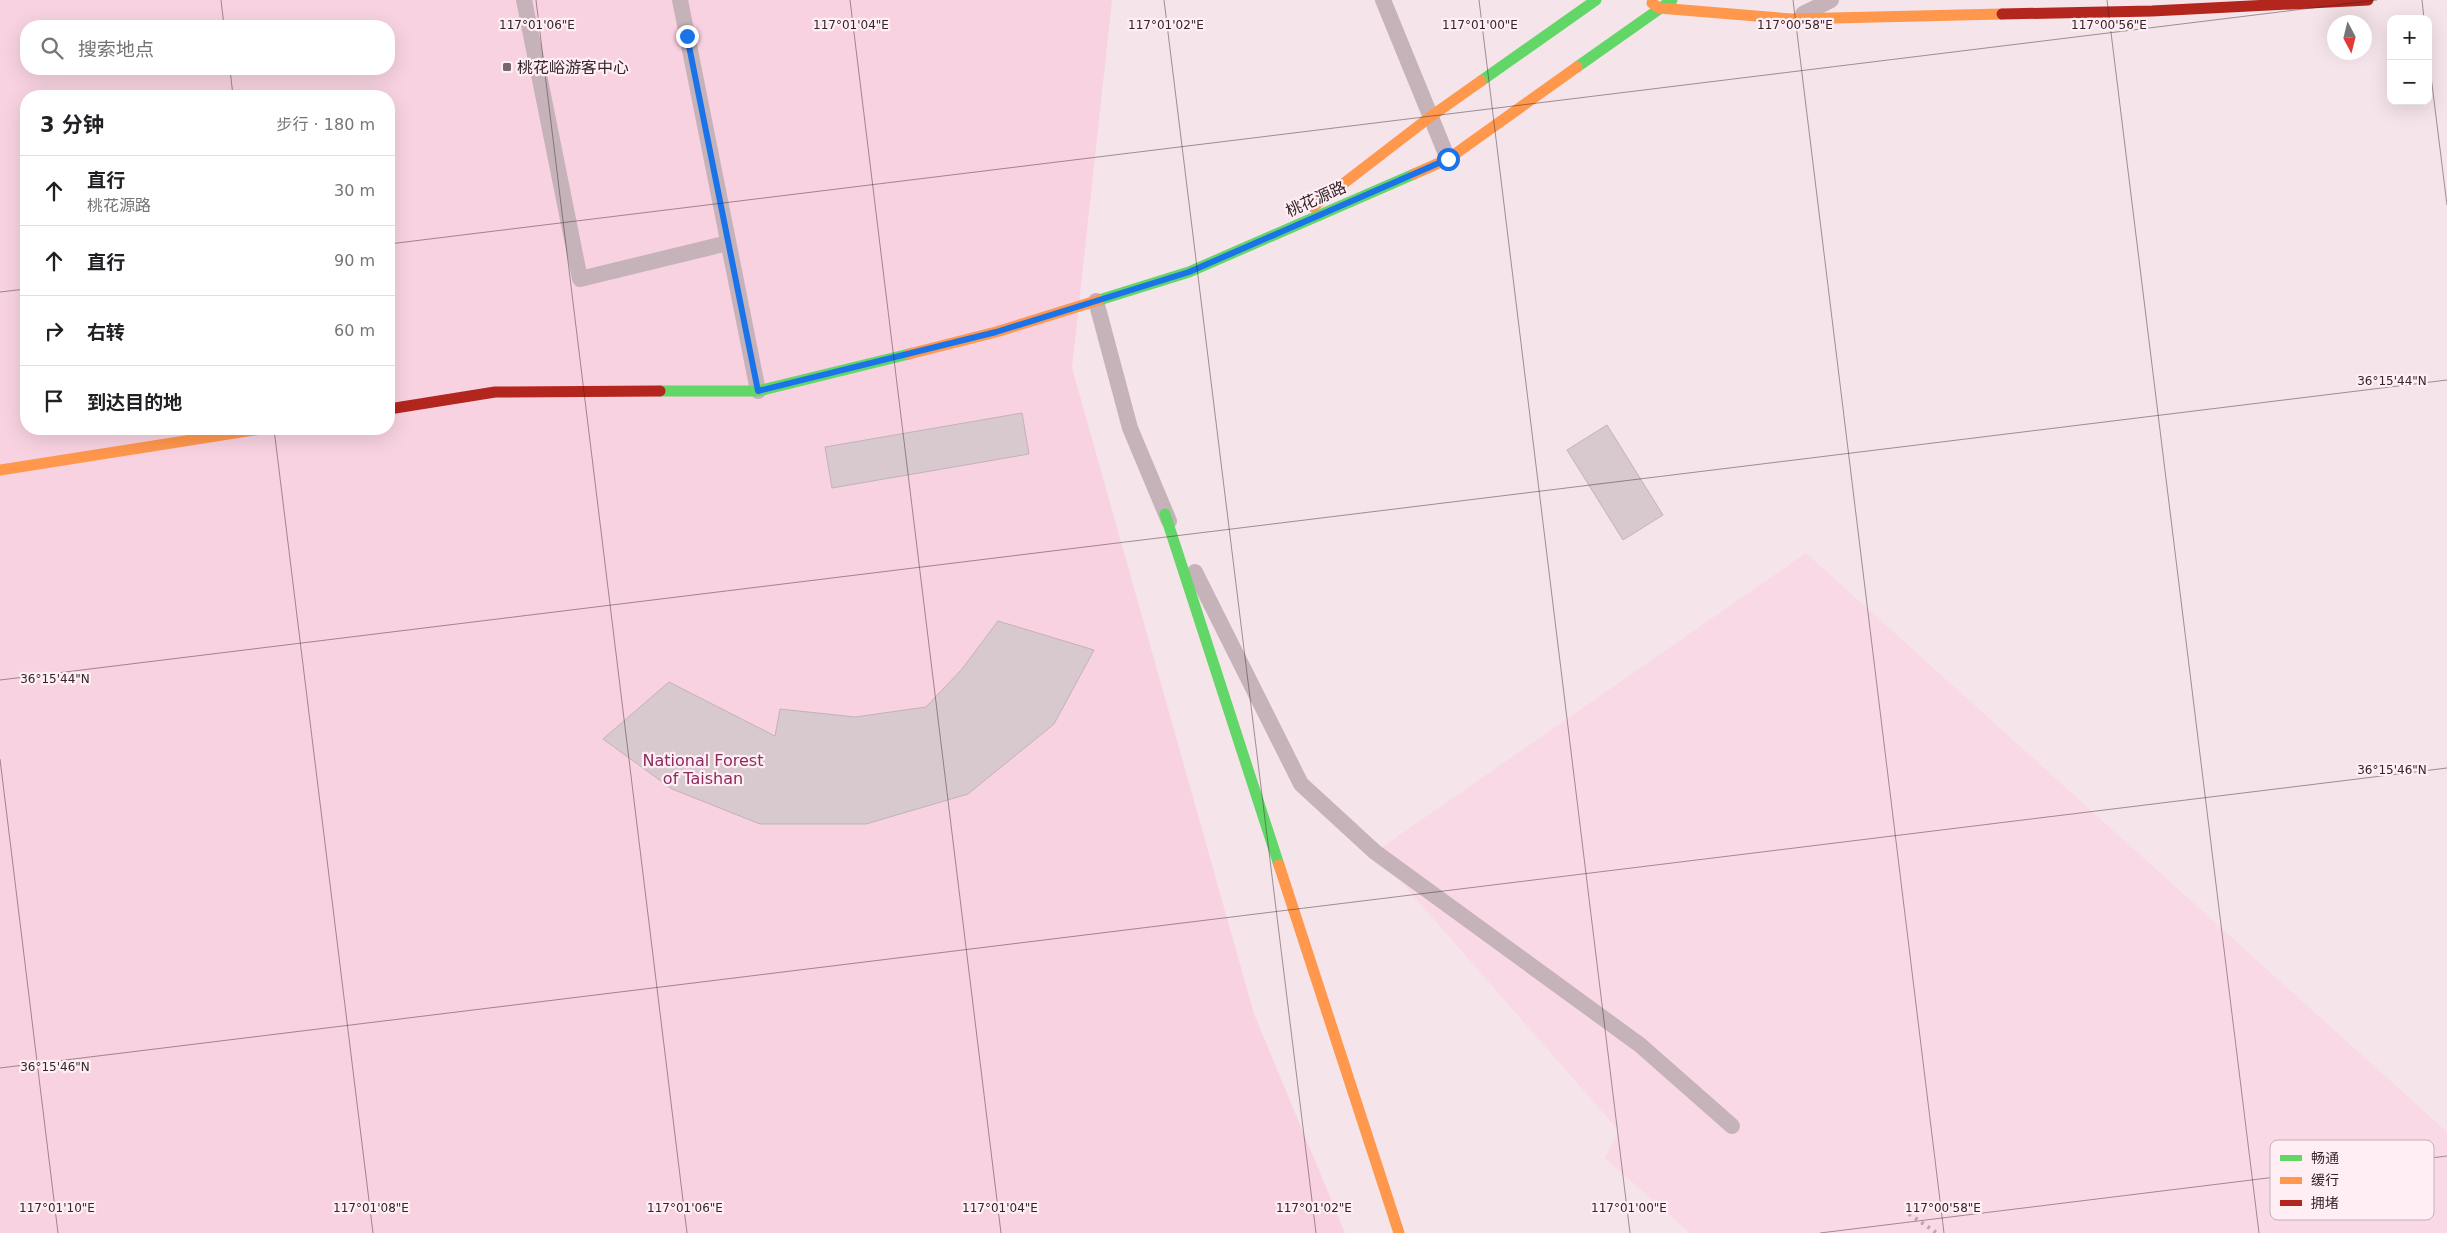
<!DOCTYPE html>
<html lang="zh">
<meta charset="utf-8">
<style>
:root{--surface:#fff;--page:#f2f2f2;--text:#202124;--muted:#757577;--line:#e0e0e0}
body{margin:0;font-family:"DejaVu Sans","Noto Sans SC",sans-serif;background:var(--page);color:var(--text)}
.controls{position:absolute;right:15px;top:15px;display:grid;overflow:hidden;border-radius:10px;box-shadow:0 5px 20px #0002}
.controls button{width:45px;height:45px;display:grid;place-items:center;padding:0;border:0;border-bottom:1px solid var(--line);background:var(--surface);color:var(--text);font:25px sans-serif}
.compass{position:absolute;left:2327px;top:15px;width:45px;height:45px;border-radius:50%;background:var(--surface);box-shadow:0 5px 20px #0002;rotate:173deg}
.stop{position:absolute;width:15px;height:15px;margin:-11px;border:4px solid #1a73e8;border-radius:50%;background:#fff}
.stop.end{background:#1a73e8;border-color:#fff;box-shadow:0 1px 5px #0008}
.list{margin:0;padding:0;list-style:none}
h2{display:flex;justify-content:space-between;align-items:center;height:65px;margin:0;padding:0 20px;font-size:21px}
h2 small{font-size:16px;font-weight:400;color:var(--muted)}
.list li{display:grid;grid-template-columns:32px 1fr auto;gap:15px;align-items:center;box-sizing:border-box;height:70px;padding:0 20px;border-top:1px solid var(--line)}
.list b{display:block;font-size:19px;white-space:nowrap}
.list p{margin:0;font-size:16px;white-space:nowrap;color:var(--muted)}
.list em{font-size:16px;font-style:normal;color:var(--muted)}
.icon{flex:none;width:28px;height:28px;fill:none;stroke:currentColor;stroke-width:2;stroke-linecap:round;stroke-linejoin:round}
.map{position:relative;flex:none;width:2447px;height:1233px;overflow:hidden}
.search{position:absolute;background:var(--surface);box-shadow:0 5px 20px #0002;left:20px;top:20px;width:375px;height:55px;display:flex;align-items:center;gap:12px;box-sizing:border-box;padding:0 18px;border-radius:20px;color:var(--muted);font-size:19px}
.panel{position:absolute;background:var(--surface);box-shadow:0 5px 20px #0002;left:20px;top:90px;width:375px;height:345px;border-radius:20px}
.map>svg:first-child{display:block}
</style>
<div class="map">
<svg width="2447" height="1233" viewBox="0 0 2447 1233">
<rect width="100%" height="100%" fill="#f5e4ea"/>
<!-- built -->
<polygon fill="#fad9e6" points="1806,553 2447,1132 2447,1233 1690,1233 1605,1158 1619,1131 1375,852"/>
<!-- green -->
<path fill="#f8d2e1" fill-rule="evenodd" d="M 0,0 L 1112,0 L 1072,368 L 1254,1014 L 1345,1233 L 0,1233 ZM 26,26 L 389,26 L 389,69 L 26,69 ZM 26,96 L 389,96 L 389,429 L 26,429 Z"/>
<!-- building -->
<g fill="#d8c9ce" stroke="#c1b3b8">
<polygon points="1022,413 1029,454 832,488 825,447"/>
<polygon points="1607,425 1663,515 1623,540 1567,450"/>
<polygon points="998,621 1094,650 1054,724 968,794 866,824 760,824 672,789 603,739 669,682 775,736 780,709 855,717 926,707 962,669"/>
</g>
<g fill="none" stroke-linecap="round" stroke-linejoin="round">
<!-- lane -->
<g stroke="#c6b3ba" stroke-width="16">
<polyline points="524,0 580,279 728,243"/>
<polyline points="680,0 758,391"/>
<polyline points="1383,0 1448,159"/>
<polyline points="1803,14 1831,0"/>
<polyline points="1096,301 1130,428 1169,521"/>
<polyline points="1195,572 1301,784 1375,852 1640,1045 1732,1126"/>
</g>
<!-- fast -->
<g stroke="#63d668" stroke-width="11">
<polyline points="1577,67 1672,0"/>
<polyline points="1481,81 1596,0"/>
<polyline points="1099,300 1189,272 1414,174"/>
<polyline points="660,391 758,391 909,354"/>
<polyline points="1165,514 1279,865"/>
</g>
<!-- slow -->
<g stroke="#ff974d" stroke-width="11">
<polyline points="1652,3 1659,8 1791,19 2002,14"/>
<polyline points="1414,174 1448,159 1577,67"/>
<polyline points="1313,207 1430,117 1481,81"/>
<polyline points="909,354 996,332 1099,300"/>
<polyline points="0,470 261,429"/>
<polyline points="1279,865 1399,1233"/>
</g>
<!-- jam -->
<g stroke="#b3261e" stroke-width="11">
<polyline points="2002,14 2152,11 2368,0"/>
<polyline points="389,409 495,392 660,391"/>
</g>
<!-- rail -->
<polyline stroke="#b6a6ad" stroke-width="4" stroke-dasharray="2.5 5" stroke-linecap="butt" points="1909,1214 1937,1233"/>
</g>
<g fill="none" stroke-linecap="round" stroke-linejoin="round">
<!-- route -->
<polyline stroke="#1a73e8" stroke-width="6" points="687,36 758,391 996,332 1189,272 1448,159"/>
</g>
<!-- ticks -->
<path fill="none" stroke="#33252a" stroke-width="1" stroke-opacity="0.45" d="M 221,0 L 224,26M 536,0 L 687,1233M 850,0 L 1001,1233M 1164,0 L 1316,1233M 1479,0 L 1630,1233M 1793,0 L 1944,1233M 2107,0 L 2259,1233M 2422,0 L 2424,19M 2428,52 L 2447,205M 230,69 L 233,96M 389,244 L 2377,0M 0,292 L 26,289M 274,429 L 373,1233M 0,680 L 2447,380M 0,759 L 58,1233M 0,1068 L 2447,768M 1820,1233 L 2447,1156"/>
<!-- markers -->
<rect fill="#77686d" stroke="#ffeff5" stroke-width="2" x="502" y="62" width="10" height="10" rx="2.5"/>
<g text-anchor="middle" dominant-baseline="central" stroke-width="4.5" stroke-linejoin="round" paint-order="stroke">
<!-- poi labels -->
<g font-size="16" fill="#33252a" stroke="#ffeff5" text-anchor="start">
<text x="517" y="67">桃花峪游客中心</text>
</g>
<!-- street labels -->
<g font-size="16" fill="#33252a" stroke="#ffeff5">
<text transform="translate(1316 199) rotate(-24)">桃花源路</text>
</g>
<!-- park labels -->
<g font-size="16" fill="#8c2c5d" stroke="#ffeff5">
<text x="703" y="760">National Forest<tspan x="703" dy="18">of Taishan</tspan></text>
</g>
</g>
<!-- legend -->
<rect x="2270" y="1140" width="164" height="80" rx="8" fill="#ffeff5" stroke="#c2b2b8" stroke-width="1"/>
<rect x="2280" y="1155" width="22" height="6" fill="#63d668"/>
<rect x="2280" y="1177" width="22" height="7" fill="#ff974d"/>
<rect x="2280" y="1200" width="22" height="6" fill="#b3261e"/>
<g font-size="14" fill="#33252a">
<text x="2311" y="1163">畅通</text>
<text x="2311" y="1185">缓行</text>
<text x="2311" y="1208">拥堵</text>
</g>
<g font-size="12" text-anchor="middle" fill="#33252a" stroke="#ffeff5" stroke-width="4.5" stroke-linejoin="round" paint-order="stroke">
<text x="537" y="29">117°01'06"E</text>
<text x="851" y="29">117°01'04"E</text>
<text x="1166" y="29">117°01'02"E</text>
<text x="1480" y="29">117°01'00"E</text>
<text x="1795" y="29">117°00'58"E</text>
<text x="2109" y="29">117°00'56"E</text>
<text x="2392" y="385">36°15'44"N</text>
<text x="55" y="683">36°15'44"N</text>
<text x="2392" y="774">36°15'46"N</text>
<text x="55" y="1071">36°15'46"N</text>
<text x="57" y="1212">117°01'10"E</text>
<text x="371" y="1212">117°01'08"E</text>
<text x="685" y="1212">117°01'06"E</text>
<text x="1000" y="1212">117°01'04"E</text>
<text x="1314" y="1212">117°01'02"E</text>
<text x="1629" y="1212">117°01'00"E</text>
<text x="1943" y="1212">117°00'58"E</text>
</g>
</svg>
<div class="controls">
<button>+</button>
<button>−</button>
</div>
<svg class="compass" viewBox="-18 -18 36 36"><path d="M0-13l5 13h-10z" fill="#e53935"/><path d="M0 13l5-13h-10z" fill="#757577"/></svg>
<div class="stop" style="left:1448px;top:159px"></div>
<div class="stop end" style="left:687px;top:36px"></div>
<div class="search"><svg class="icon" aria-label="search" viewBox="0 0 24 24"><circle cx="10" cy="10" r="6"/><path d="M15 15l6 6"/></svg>搜索地点</div>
<section class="panel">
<h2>3 分钟<small>步行 · 180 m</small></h2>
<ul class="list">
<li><svg class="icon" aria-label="ahead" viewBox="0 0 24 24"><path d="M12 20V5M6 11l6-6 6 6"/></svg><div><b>直行</b><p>桃花源路</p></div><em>30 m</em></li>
<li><svg class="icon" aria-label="ahead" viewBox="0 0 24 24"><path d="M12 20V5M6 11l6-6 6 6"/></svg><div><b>直行</b></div><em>90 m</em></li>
<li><svg class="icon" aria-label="right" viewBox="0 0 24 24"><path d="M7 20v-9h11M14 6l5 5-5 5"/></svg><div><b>右转</b></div><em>60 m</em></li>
<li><svg class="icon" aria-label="arrive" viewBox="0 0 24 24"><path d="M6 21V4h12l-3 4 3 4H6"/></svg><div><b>到达目的地</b></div></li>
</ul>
</section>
</div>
